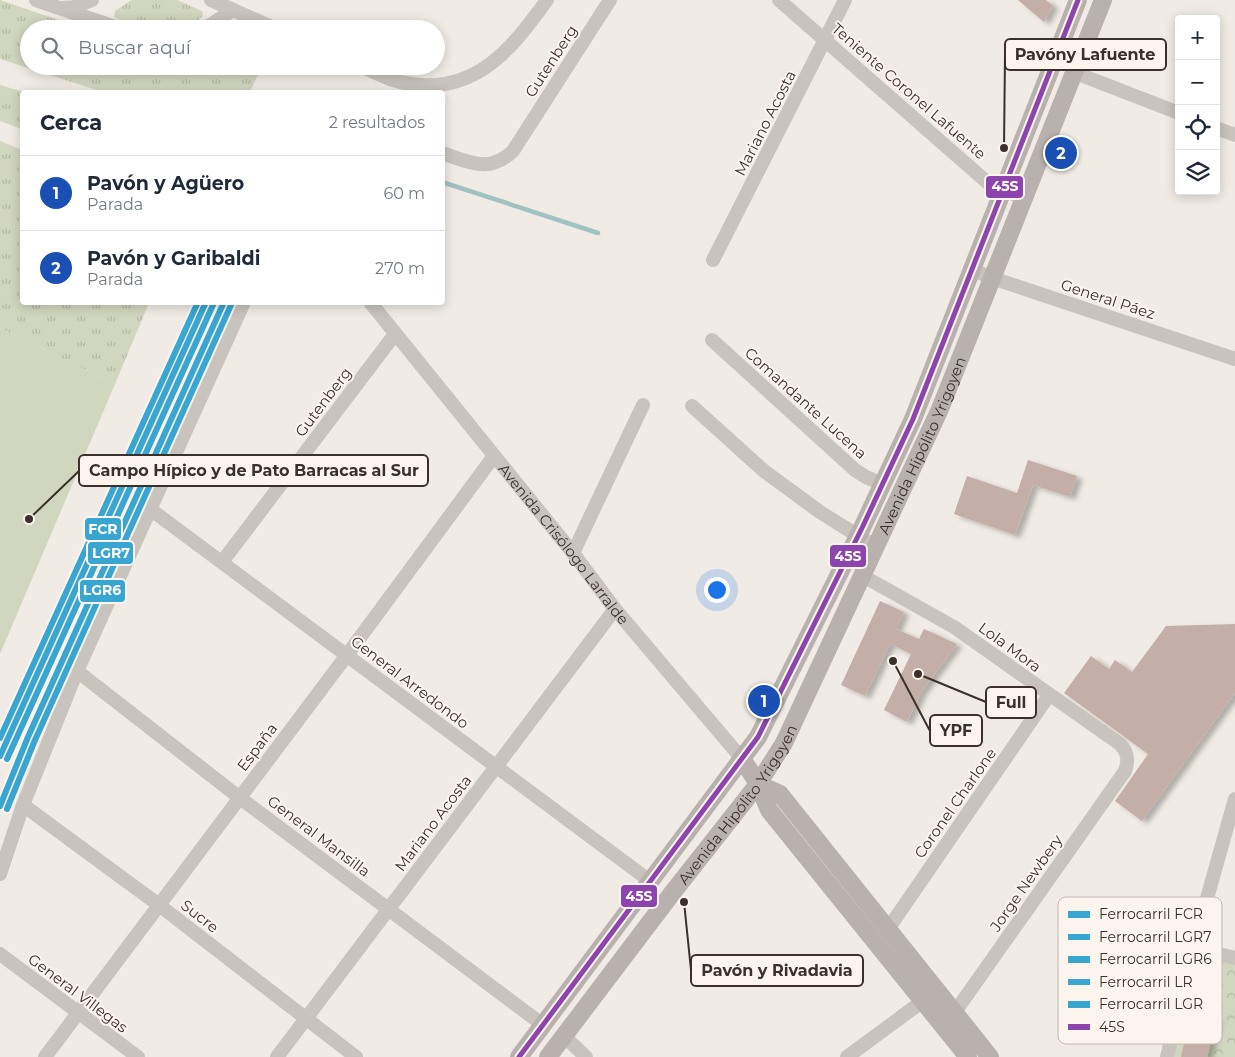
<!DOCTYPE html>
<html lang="es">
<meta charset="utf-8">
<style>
:root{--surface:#fff;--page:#f2f2f3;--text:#1f2937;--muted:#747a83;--line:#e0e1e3;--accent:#7a716c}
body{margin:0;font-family:Montserrat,sans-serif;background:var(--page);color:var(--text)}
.controls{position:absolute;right:15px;top:15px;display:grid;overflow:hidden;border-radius:5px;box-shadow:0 2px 12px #0003}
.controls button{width:45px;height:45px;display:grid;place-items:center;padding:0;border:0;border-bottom:1px solid var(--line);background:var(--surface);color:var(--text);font:25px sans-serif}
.you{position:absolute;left:716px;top:589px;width:18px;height:18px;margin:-12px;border:4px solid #fff;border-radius:50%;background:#1a73e8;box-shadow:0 0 0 8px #1a73e833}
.badge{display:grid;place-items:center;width:32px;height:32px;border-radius:50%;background:var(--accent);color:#fff;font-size:16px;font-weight:700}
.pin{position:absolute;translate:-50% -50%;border:2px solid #fff;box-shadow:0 1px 5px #0006}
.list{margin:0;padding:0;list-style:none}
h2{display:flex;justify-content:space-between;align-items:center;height:65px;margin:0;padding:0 20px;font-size:21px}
h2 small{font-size:16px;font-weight:400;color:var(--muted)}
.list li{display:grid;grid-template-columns:32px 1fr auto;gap:15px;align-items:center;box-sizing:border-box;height:75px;padding:0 20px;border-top:1px solid var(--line)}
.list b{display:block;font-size:19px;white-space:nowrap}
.list p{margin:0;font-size:16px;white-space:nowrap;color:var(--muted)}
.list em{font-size:16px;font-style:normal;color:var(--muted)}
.icon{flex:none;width:28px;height:28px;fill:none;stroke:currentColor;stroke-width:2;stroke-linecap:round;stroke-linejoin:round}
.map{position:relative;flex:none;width:1235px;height:1057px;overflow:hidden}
.search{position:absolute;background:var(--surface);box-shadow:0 2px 12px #0003;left:20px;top:20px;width:425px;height:55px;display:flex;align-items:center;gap:12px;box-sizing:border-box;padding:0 18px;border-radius:28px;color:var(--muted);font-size:19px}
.panel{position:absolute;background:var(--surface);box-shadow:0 2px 12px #0003;left:20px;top:90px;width:425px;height:215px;border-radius:5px}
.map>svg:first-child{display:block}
</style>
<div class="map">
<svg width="1235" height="1057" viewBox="0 0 1235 1057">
<defs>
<pattern id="grass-tufts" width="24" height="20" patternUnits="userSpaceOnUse" patternTransform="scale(1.25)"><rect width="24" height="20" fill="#d1d6bf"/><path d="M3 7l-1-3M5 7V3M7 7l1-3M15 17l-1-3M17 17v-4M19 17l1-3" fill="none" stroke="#b4b8a4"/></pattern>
<pattern id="forest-crowns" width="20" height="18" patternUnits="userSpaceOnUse" patternTransform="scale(1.25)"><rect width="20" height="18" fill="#d1d6bf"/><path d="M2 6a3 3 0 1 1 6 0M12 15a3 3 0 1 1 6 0" fill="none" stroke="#b4b8a4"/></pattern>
<filter id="shadow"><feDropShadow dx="5.5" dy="3" stdDeviation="2.5" flood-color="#0004"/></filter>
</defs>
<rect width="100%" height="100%" fill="#f0ebe5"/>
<!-- grass -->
<g fill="url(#grass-tufts)">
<polygon points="0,0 85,29 29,29 29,66 262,66 250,92 103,92 0,59"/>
<path d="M 132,0 L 177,0 L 202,11 L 203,15 C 191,35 131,28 114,17 L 115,11 Z"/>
<polygon points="0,85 24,92 22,92 22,129 0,121"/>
<polygon points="0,141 22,150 22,302 149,303 115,384 0,328"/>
</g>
<!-- forest -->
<polygon fill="url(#forest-crowns)" points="1193,948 1235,958 1235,1057 1167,1057"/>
<!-- garden -->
<polygon fill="#d1d6bf" points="0,328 115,384 0,654"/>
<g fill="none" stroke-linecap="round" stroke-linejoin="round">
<!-- stream -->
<polyline stroke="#a1c2c1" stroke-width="4.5" points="442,182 598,233"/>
</g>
<!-- building -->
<g fill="#c3afa7" filter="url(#shadow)">
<polygon points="1018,0 1046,0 1053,6 1044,22"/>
<polygon points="1028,460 1077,476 1070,497 1033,485 1015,535 954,514 967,476 1017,493"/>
<polygon points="880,601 904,612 896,629 919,639 924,629 957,644 922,691 907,722 884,710 911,654 890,644 865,696 841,685"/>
<polygon points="1235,624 1235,693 1142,821 1115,801 1148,754 1064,693 1091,656 1109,669 1115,660 1132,672 1166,626"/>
<polygon points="1191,1012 1217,1018 1207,1057 1181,1057"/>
</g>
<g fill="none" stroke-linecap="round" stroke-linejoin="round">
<!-- minor -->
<g stroke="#c9c3be" stroke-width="14">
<polyline points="36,0 121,29"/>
<polyline points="211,0 276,29"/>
<polyline points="779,0 988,183 1023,198"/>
<polyline points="62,8 74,7 92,0"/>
<polyline points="204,29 233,10"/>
<path d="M 360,66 C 376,73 393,82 411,84 C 477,94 513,47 547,0"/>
<polyline points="1073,72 1179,113"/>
<polyline points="1216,128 1235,135"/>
<path d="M 442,153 C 469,162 489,174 513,151 L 610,0"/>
<polyline points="713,260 845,0"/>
<polyline points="971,269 992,278 1235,359"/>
<path id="s1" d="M 370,302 L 573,553 L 615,609 L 743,760"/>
<polyline points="712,340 855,470 866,477 882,484"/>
<polyline points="692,406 764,471 820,512 876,547"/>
<polyline points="150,509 650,881"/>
<polyline points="573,553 643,405"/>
<polyline points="222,562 395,334"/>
<path d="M 863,576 L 954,627 L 1120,744 C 1128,752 1129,760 1125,771 L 955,1012 L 948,1018"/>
<polyline points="77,671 240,798 543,1025"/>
<polyline points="23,805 159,905 356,1057"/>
<polyline points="0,874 23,805 77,671 244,302"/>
<polyline points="888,929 1049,695"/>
<polyline points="1193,948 1235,958"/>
<polyline points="0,954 138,1057"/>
<polyline points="564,1036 586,1057"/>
<polyline points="45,1057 347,655 494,456"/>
<polyline points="277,1057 615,609"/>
<polyline points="847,1057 931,995"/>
<polyline points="1167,1057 1193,948 1235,799"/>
</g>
<!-- major -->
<g stroke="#b8b1ad" stroke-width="18">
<polyline points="743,760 758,784 769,810 968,1057"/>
<polyline points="758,784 780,794 990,1057"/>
<polyline points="519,1057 758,737 862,528 913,419 1078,0"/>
<path id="s2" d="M 548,1057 L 673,892 L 758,784 L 784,743 L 940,409 L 1103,0"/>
</g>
<defs>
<polyline id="bus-1" points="519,1057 758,737 862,528 913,419 1078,0"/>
</defs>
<!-- bus-1 casing -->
<use href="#bus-1" stroke="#fbf5ee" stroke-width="9"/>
<!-- bus-1 -->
<use href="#bus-1" stroke="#8e44ad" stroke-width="5"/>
<defs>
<polyline id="rail-1" points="0,756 206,302"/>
<polyline id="rail-2" points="0,806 28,737 224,302"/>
<polyline id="rail-3" points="7,809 35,740 231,305"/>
<polyline id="rail-4" points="7,759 213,305"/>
<polyline id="rail-5" points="0,738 198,302"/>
</defs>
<!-- rail-1 casing -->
<use href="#rail-1" stroke="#fbf5ee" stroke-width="10"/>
<!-- rail-2 casing -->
<use href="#rail-2" stroke="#fbf5ee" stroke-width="10"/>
<!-- rail-3 casing -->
<use href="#rail-3" stroke="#fbf5ee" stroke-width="10"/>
<!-- rail-4 casing -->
<use href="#rail-4" stroke="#fbf5ee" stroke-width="10"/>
<!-- rail-5 casing -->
<use href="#rail-5" stroke="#fbf5ee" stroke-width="10"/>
<!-- rail-1 -->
<use href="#rail-1" stroke="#38a6d0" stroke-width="6"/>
<!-- rail-2 -->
<use href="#rail-2" stroke="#38a6d0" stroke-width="6"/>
<!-- rail-3 -->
<use href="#rail-3" stroke="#38a6d0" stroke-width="6"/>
<!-- rail-4 -->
<use href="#rail-4" stroke="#38a6d0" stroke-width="6"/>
<!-- rail-5 -->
<use href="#rail-5" stroke="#38a6d0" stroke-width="6"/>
</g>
<g text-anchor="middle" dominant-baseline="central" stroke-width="4" stroke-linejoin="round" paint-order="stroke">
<!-- street labels -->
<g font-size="15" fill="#3b302b" stroke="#fbf5ee">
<text transform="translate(551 61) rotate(-57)">Gutenberg</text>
<text transform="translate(909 91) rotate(41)">Teniente Coronel Lafuente</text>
<text transform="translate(765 123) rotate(-63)">Mariano Acosta</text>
<text transform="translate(1108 299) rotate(18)">General Páez</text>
<text transform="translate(323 402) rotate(-53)">Gutenberg</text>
<text transform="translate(806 403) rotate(42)">Comandante Lucena</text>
<text stroke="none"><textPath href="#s2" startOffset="721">Avenida Hipólito Yrigoyen</textPath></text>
<text stroke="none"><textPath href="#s1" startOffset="310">Avenida Crisólogo Larralde</textPath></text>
<text transform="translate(1010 647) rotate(36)">Lola Mora</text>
<text transform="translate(410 682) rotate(37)">General Arredondo</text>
<text transform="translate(257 747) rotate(-53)">España</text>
<text stroke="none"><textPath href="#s2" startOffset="316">Avenida Hipólito Yrigoyen</textPath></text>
<text transform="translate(955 803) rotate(-55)">Coronel Charlone</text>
<text transform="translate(433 823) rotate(-53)">Mariano Acosta</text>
<text transform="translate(319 836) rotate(37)">General Mansilla</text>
<text transform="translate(1026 883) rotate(-55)">Jorge Newbery</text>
<text transform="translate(200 916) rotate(38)">Sucre</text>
<text transform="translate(78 993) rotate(37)">General Villegas</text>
</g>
</g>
<!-- legend -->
<rect x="1058" y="897" width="164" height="147" rx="8" fill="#fbf5ee" stroke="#c1bab4" stroke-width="1"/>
<rect x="1068" y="911" width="22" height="7" fill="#38a6d0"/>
<rect x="1068" y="934" width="22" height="6" fill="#38a6d0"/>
<rect x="1068" y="956" width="22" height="7" fill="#38a6d0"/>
<rect x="1068" y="979" width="22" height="6" fill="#38a6d0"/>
<rect x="1068" y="1001" width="22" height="7" fill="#38a6d0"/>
<rect x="1068" y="1024" width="22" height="6" fill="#8e44ad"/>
<g font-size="14" fill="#3b302b">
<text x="1099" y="919">Ferrocarril FCR</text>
<text x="1099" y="942">Ferrocarril LGR7</text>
<text x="1099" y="964">Ferrocarril LGR6</text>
<text x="1099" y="987">Ferrocarril LR</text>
<text x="1099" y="1009">Ferrocarril LGR</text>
<text x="1099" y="1032">45S</text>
</g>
<!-- callouts -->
<path fill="none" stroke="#3b302b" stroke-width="2" d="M1004 148L1005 54M29 519L79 471M918 674L986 702M893 661L930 731M684 902L691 970"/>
<g fill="#3b302b" stroke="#fbf5ee" stroke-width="2">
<circle cx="1004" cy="148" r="5"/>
<circle cx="29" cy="519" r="5"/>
<circle cx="918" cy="674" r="5"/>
<circle cx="893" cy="661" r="5"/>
<circle cx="684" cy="902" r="5"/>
</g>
<g fill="#fbf5ee" stroke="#3b302b" stroke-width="2">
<rect x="1005" y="39" width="161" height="31" rx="5"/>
<rect x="79" y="455" width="349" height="31" rx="5"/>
<rect x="986" y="687" width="50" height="31" rx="5"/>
<rect x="930" y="715" width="52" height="31" rx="5"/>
<rect x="691" y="955" width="172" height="31" rx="5"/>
</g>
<g font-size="16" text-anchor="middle" font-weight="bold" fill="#3b302b">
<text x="1085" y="60">Pavóny Lafuente</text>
<text x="254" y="476">Campo Hípico y de Pato Barracas al Sur</text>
<text x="1011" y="708">Full</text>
<text x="956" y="736">YPF</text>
<text x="777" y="976">Pavón y Rivadavia</text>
</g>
<g stroke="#fbf5ee" stroke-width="2">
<rect x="985" y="175" width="39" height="24" rx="5" fill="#8e44ad"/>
<rect x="84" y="517" width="38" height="24" rx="5" fill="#38a6d0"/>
<rect x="87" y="541" width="47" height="24" rx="5" fill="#38a6d0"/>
<rect x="829" y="544" width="38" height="24" rx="5" fill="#8e44ad"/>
<rect x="79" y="579" width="47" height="24" rx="5" fill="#38a6d0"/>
<rect x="620" y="884" width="38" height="24" rx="5" fill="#8e44ad"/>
</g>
<g font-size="14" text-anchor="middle" font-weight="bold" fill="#fff">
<text x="1005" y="191">45S</text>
<text x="103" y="534">FCR</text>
<text x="111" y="558">LGR7</text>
<text x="848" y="561">45S</text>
<text x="102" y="595">LGR6</text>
<text x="639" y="901">45S</text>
</g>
</svg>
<div class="controls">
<button>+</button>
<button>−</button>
<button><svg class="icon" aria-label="locate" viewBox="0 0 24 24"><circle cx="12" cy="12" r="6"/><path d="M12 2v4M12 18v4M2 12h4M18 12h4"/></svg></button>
<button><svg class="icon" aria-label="layers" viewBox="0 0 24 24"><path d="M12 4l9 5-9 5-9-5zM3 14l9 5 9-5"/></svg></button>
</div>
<div class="you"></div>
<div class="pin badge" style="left:764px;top:701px;background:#1a4fb4">1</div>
<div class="pin badge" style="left:1061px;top:153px;background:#1a4fb4">2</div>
<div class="search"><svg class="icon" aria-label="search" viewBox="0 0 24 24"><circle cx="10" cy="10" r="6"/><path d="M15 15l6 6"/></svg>Buscar aquí</div>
<section class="panel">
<h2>Cerca<small>2 resultados</small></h2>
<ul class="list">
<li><span class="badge" style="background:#1a4fb4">1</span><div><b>Pavón y Agüero</b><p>Parada</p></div><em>60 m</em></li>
<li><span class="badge" style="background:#1a4fb4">2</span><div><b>Pavón y Garibaldi</b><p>Parada</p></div><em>270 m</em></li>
</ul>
</section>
</div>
